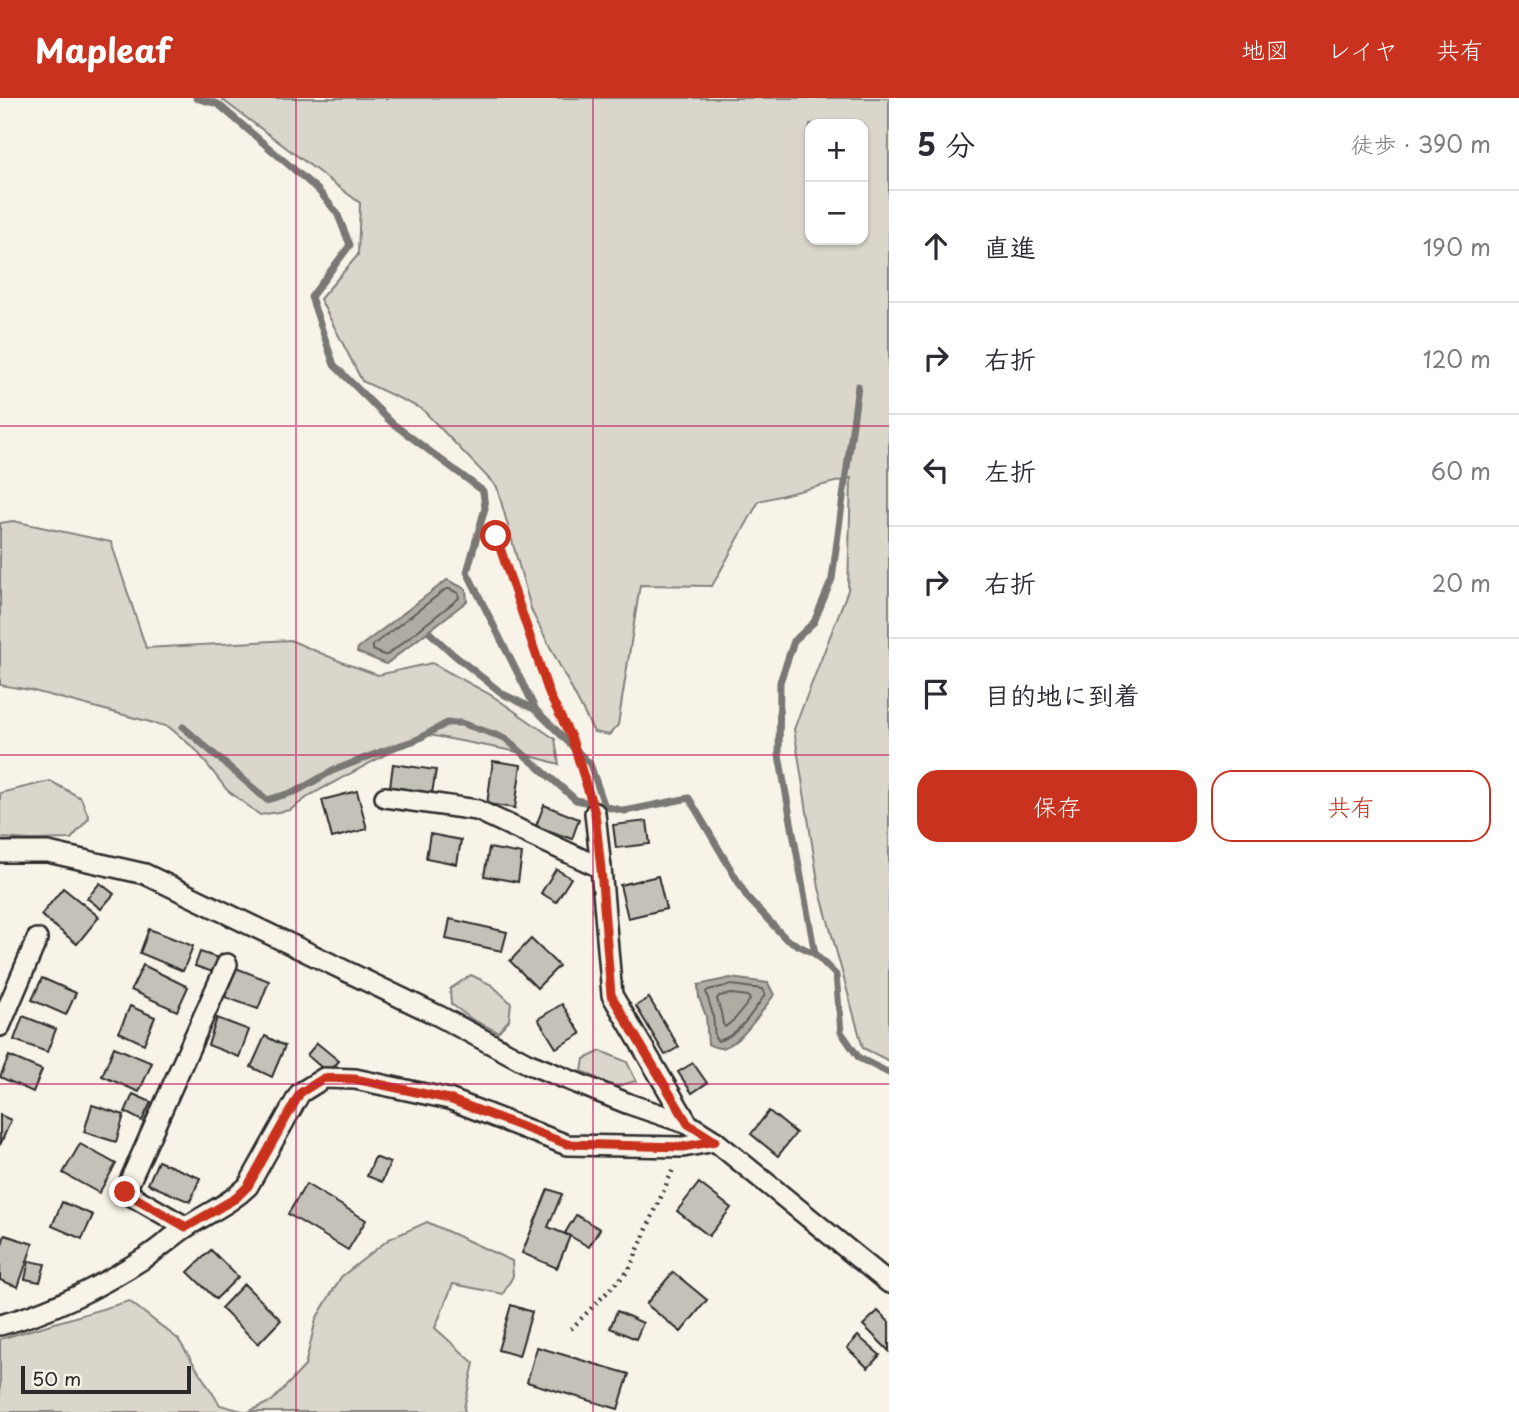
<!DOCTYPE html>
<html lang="ja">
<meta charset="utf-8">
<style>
:root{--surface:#fff;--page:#f7f7f7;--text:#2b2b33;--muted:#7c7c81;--line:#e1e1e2;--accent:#c8321e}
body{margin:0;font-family:"Playpen Sans","Klee One",sans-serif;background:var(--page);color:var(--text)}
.controls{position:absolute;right:21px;top:21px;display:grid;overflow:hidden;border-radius:14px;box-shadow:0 2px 5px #0004}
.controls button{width:63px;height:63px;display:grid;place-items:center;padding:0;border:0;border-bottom:2px solid var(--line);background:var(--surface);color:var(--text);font:35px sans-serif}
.scale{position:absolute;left:21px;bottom:18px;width:170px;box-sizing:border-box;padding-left:7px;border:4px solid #2b2b2b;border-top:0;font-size:19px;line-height:24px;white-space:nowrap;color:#2b2b2b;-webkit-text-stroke:5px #f7f3e8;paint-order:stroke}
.stop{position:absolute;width:21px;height:21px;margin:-16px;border:5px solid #c8321e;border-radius:50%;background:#fff}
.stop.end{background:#c8321e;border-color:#fff;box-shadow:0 2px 7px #0008}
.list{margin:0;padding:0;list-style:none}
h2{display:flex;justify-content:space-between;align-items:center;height:91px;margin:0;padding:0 28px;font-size:30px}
h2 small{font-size:23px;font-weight:400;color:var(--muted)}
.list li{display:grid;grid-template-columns:46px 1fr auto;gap:21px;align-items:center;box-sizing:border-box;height:112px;padding:0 28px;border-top:2px solid var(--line)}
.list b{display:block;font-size:26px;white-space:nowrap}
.list em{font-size:23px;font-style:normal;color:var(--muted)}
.actions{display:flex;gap:14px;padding:21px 28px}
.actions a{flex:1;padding:16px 0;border:2px solid var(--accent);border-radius:21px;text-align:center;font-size:24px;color:var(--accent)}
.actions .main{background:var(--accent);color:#fff}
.icon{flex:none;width:38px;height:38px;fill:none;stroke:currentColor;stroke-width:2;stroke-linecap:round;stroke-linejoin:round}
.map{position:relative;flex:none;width:889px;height:1314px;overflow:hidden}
header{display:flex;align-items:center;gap:42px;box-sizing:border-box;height:98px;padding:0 35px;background:var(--accent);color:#fff}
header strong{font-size:33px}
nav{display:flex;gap:38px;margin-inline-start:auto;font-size:24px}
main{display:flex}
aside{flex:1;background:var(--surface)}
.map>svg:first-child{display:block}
</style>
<header>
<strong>Mapleaf</strong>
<nav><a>地図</a><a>レイヤ</a><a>共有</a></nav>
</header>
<main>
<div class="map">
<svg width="889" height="1314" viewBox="0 0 889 1314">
<rect width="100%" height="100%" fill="#f7f3e8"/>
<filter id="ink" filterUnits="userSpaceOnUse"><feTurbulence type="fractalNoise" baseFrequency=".0143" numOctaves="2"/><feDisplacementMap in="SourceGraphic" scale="14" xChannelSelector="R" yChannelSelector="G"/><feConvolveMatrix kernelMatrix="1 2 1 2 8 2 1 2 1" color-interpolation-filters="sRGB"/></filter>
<g filter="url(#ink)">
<!-- green -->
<g fill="#dad6cc" stroke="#82807c" stroke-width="2" fill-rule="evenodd">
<path d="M 220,0 L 889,0 L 889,963 L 863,950 L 819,790 L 794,631 L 848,492 L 851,380 L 759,403 L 712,488 L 640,487 L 618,627 L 609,637 L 594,634 L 532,514 L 497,389 L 422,311 L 362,283 L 320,201 L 358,157 L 360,105 ZM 810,26 L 863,26 L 863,142 L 810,142 Z"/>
<polygon points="13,423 111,444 146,550 290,542 344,565 378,577 432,565 491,597 555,641 559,666 513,653 424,636 312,696 290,712 260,717 227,692 196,652 169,629 30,592 0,587 0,425"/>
<polygon points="50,683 81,700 89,720 71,741 32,742 0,740 0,695"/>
<polygon points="471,877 492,887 511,905 509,922 498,934 473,922 451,906 450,891"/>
<polygon points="601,953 627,964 636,983 614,989 582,973 584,961"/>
<polygon points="427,1124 512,1163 513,1178 503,1196 453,1186 435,1230 474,1265 464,1310 465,1314 248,1314 272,1303 305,1268 316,1221 341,1179 389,1141"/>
<polygon points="129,1203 178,1241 220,1307 246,1314 0,1314 0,1241"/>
</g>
<!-- water -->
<g fill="#afaca4" stroke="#7a7874" stroke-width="2">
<polygon points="447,482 466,491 467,503 386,566 357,554 358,550"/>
<path d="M 730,880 L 768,885 L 774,897 C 763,911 739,950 719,950 C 717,950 709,947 708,946 L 706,918 L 699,900 L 698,887 Z"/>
</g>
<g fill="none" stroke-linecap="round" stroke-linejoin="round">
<!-- shore -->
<g stroke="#605f5b" stroke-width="2">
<polygon points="446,491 449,491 458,495 459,500 387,557 384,557 373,552 373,547"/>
<path d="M 731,887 L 762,891 L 765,897 C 753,913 739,938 718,943 L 715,940 L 713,917 L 706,894 L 708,892 Z"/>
<polygon points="731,896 748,898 750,902 735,921 725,929 723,926 721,915 717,901 719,898"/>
</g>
<!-- stream -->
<g stroke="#7a7874" stroke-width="7">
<polyline points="196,0 218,6 318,92 337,115 350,147 311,199 334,267 392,325 483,393 485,410 467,474 536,612"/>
<polyline points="858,288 832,481 814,524 794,543 780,584 779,657 815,856 836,877 841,934 859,960 889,975"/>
<polyline points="430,535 454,557 503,596 536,612 590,666 605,709"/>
<polyline points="183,629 267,702 297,693 332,673 383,653 416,642 447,625 461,625 505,640 576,702 625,713 689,700 747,799 786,841 815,856"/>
</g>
</g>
<!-- building -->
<g fill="#c4c1b9" stroke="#2b2b2b" stroke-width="2">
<polygon points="493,663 521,667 515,710 487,706"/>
<polygon points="393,666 436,672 432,695 390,689"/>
<polygon points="357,693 367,731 332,740 322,702"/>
<polygon points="544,707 579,721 572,741 536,728"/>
<polygon points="647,723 650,746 616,750 613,727"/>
<polygon points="430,736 461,742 457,766 426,760"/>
<polygon points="489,750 522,756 518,784 484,778"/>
<polygon points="556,771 571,780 556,804 541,795"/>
<polygon points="658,778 666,811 628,820 620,787"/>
<polygon points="100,785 114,796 101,811 87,800"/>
<polygon points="63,790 99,819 77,846 41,817"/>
<polygon points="450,821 507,834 502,853 446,841"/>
<polygon points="149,831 193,848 183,873 140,855"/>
<polygon points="531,841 559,868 537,890 510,863"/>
<polygon points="200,854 218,860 213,874 195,868"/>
<polygon points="143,867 188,889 177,913 131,892"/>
<polygon points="236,870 269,883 258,911 225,899"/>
<polygon points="42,880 76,895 66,917 32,902"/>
<polygon points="649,900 679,949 665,957 636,908"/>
<polygon points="562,906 581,936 556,950 538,921"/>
<polygon points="130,908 155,919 144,946 119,934"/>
<polygon points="23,918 56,931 47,954 14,942"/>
<polygon points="217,920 249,932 239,959 208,947"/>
<polygon points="265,938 285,948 272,979 251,969"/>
<polygon points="317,945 339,963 328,975 307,957"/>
<polygon points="114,949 152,965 139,994 102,978"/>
<polygon points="9,958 42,972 33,994 0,979"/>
<polygon points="693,965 707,985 692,995 678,974"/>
<polygon points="133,996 151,1004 142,1023 125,1014"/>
<polygon points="92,1007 124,1017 116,1044 84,1034"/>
<polygon points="769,1013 796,1035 778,1058 751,1036"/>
<polygon points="0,1017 11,1022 0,1047"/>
<polygon points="80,1046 116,1066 99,1095 63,1075"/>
<polygon points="375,1059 390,1065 382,1084 367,1078"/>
<polygon points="158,1063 200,1080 190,1104 148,1086"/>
<polygon points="699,1085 731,1110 709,1138 677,1113"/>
<polygon points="306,1086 366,1122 348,1152 288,1116"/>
<polygon points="548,1091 562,1096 548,1129 570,1138 557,1170 522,1155"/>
<polygon points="62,1104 93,1117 82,1141 52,1128"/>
<polygon points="576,1117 600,1131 589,1149 565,1135"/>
<polygon points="5,1137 33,1146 18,1189 0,1182 0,1152"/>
<polygon points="211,1152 238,1179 216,1201 188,1174"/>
<polygon points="29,1163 45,1166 40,1184 25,1181"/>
<polygon points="673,1174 707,1202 681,1234 646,1206"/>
<polygon points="244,1186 281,1222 258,1246 221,1210"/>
<polygon points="511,1207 532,1214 519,1258 498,1252"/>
<polygon points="617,1213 643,1225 636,1241 610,1230"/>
<polygon points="878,1213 889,1224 889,1253 863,1227"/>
<polygon points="858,1238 880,1257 868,1270 847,1250"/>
<polygon points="537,1249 629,1276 618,1311 527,1284"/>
</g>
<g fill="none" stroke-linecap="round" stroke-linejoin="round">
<defs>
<g id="minor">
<polyline points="385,699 477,712 601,770"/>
<polyline points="595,715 601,770 612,897 688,1026"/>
<polyline points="0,754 48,754 145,776 439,918 527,965 629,1006 688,1026 715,1043 889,1185"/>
<polyline points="0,928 37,841"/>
<polyline points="186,1129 125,1094 227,866"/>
<path d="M 0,1227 C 50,1214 103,1187 146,1159 C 160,1150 172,1139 185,1130 C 207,1115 230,1106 248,1088 L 300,995 L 324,980 L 355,981 L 449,1001 L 567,1047 L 683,1049 L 715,1043"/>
</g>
</defs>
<!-- minor casing -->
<use href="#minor" stroke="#2b2b2b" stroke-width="24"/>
<!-- path -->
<g stroke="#2b2b2b" stroke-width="4.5" stroke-dasharray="2 5" stroke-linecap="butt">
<polyline points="496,438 550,598 572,641 590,697"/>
<polyline points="571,1231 629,1172 674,1069"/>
</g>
<!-- minor -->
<use href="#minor" stroke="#f7f3e8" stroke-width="19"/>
</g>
</g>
<g fill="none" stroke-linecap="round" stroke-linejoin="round" filter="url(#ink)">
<!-- route -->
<polyline stroke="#c8321e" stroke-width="9" points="125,1094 186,1129 236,1100 248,1088 300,995 324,980 355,981 449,1001 567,1046 683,1049 715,1043 688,1026 611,897 601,771 595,715 572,641 550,598 496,438"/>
</g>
<!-- grid -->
<path fill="none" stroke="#c2185b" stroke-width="2" stroke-opacity="0.55" d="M 296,0 L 296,1314M 593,0 L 593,1314M 0,328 L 889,328M 0,657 L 889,657M 0,986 L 889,986"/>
</svg>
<div class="controls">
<button>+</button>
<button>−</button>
</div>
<div class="scale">50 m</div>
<div class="stop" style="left:496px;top:438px"></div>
<div class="stop end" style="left:125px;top:1094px"></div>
</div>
<aside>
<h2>5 分<small>徒歩 · 390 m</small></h2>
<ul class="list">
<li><svg class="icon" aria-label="ahead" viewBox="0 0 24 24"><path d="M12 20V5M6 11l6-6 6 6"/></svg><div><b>直進</b></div><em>190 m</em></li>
<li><svg class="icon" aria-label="right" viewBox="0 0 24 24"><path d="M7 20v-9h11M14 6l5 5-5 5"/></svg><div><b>右折</b></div><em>120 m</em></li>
<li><svg class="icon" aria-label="left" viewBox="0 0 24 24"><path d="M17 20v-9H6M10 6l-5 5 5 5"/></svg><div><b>左折</b></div><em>60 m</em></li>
<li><svg class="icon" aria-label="right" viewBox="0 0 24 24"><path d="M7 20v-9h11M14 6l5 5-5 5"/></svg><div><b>右折</b></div><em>20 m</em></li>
<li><svg class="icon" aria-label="arrive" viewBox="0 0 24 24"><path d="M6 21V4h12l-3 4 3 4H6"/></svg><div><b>目的地に到着</b></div></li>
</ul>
<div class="actions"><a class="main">保存</a><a>共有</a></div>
</aside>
</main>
